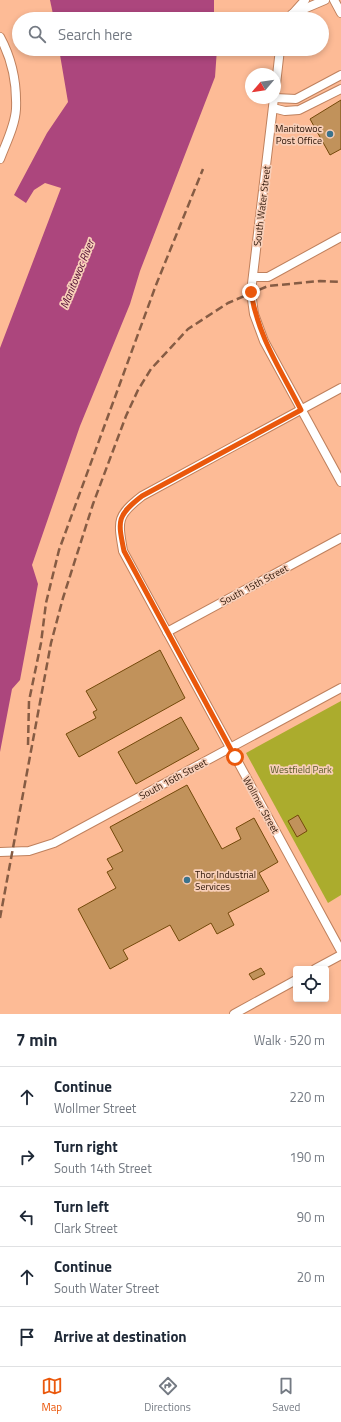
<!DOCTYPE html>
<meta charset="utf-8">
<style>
:root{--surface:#fff;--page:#f2f2f3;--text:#1f2937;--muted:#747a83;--line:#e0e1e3;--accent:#ea580c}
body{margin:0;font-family:"Titillium Web",sans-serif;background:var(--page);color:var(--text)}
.controls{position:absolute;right:12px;bottom:12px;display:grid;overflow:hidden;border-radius:4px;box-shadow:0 2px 6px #0003}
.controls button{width:36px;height:36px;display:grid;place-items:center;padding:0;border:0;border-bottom:1px solid var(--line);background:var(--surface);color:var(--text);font:20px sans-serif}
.compass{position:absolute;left:245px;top:68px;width:36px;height:36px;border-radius:50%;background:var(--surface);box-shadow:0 2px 6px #0003;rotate:241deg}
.stop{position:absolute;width:12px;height:12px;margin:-9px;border:3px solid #ea580c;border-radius:50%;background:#fff}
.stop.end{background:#ea580c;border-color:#fff;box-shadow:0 1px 4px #0008}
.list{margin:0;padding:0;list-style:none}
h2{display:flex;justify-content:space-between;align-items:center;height:52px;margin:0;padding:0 16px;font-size:17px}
h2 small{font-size:13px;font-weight:400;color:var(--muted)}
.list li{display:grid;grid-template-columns:26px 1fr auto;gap:12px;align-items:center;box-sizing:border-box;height:60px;padding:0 16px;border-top:1px solid var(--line)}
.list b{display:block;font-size:15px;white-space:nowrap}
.list p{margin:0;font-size:13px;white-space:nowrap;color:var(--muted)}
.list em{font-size:13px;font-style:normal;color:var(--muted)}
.icon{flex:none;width:22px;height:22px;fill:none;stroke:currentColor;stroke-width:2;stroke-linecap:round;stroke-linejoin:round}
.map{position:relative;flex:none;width:341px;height:1014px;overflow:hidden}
.search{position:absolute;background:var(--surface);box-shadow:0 2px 6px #0003;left:12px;right:12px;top:12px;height:44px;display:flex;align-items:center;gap:10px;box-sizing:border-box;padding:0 14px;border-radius:22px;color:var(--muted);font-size:15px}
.sheet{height:352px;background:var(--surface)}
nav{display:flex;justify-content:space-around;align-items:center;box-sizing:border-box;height:56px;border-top:1px solid var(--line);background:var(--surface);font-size:11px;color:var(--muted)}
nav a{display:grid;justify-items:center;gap:2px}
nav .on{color:var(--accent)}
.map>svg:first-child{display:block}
</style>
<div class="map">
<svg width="341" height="1014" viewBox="0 0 341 1014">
<rect width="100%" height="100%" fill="#fdbb96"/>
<!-- green -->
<polygon fill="#abac2d" points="341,701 341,895 328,903 246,753"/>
<!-- water -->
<g fill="#ac467d">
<polygon points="50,0 214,0 214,19 54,19"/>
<polygon points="59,49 217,49 215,77 140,271 130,304 80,426 32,565 38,584 20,680 12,689 0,752 0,348 61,188 45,183 34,190 26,203 14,195 47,133 68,102"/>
</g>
<!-- building -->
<g fill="#c1925b" stroke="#73490a">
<polygon points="341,100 341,149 330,155 310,119"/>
<polygon points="160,650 185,698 79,757 66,734 96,718 93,712 97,710 86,691"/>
<polygon points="181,717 199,749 136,784 118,752"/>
<polygon points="187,785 222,849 241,839 236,828 254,818 278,862 259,873 269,891 228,913 234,925 217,934 211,923 179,941 170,925 123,950 128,959 110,969 78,909 116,888 107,872 113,869 107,859 123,851 110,827"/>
<polygon points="298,815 307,831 297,837 288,821"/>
<polygon points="261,968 265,974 253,980 249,974"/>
</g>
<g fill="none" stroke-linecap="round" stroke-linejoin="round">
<defs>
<g id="street">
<polyline points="334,0 341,13"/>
<polyline points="292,14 325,0"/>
<polyline points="288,19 305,0"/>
<path d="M 0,37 C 12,59 17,84 16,109 C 15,126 6,143 0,159"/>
<polyline points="275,93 280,49"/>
<polyline points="274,98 251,292 254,314 264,341 341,482"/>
<polyline points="275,98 296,99 341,75"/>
<polyline points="273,108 285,111 299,110 341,89"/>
<polyline points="253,277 268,277 341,237"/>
<path d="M 341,388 L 142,496 C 116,516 118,521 123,551 L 341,951"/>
<polyline points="167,632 341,538"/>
<polyline points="0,852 29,851 54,843 341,688"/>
<polyline points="315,969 341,955"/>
<polyline points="234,1014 296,980"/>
</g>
</defs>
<!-- street casing -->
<use href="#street" stroke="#bf805d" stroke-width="10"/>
<!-- street -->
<use href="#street" stroke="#fff" stroke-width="8"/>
<!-- rail -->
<g stroke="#865c44" stroke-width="2.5" stroke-dasharray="8 4" stroke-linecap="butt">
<polyline points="28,745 29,701 41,643 46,603 59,550 156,285 203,169"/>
<polyline points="0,918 51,643 63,598 93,504 126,416 138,390 151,369 188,329 228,303 268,286 320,281 341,282"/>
</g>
</g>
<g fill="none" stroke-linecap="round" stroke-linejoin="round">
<!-- route -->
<path stroke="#ea580c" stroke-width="5" d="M 235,757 L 124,551 C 118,521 116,516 142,496 L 301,410 C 281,370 258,337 251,292"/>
</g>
<!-- markers -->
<g fill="#3b738d" stroke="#f8cfb9" stroke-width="1.5">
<circle cx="330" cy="134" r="4"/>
<circle cx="187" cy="880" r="4"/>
</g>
<g text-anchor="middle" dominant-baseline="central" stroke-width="3.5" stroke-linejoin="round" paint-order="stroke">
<!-- poi labels -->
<g font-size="10" fill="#2c1406" stroke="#f8cfb9" text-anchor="end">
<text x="322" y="128">Manitowoc<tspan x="322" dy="12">Post Office</tspan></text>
<text x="195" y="874" text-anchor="start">Thor Industrial<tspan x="195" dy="12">Services</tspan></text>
</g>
<!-- street labels -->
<g font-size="10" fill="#2c1406" stroke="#f8cfb9">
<text transform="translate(262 206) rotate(-83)">South Water Street</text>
<text transform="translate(254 585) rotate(-28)">South 15th Street</text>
<text transform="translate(173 779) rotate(-28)">South 16th Street</text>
<text transform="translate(261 805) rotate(61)">Wollmer Street</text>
</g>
<!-- park labels -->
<g font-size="10" fill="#5a5b2a" stroke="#f8cfb9">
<text x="301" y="769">Westfield Park</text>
</g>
<!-- water labels -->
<g font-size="11" font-style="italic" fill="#4d0831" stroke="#f8cfb9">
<text transform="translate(77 274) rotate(-68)">Manitowoc River</text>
</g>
</g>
</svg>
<div class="controls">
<button><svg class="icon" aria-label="locate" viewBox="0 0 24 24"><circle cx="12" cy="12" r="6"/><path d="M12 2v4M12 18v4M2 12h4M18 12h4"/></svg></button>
</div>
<svg class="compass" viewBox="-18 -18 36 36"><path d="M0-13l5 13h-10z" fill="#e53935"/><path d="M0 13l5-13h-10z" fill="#747a83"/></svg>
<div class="stop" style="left:235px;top:757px"></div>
<div class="stop end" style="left:251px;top:292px"></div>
<div class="search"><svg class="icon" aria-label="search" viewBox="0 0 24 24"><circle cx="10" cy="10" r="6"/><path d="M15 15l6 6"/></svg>Search here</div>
</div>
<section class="sheet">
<h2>7 min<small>Walk · 520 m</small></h2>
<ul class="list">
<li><svg class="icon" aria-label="ahead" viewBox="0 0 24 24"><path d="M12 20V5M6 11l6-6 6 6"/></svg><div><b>Continue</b><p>Wollmer Street</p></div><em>220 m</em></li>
<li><svg class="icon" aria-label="right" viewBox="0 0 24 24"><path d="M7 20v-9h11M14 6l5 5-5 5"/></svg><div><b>Turn right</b><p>South 14th Street</p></div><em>190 m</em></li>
<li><svg class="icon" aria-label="left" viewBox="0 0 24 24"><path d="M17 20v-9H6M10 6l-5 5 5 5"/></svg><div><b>Turn left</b><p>Clark Street</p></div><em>90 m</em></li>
<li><svg class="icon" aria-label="ahead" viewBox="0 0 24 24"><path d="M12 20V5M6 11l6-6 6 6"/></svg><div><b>Continue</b><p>South Water Street</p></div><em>20 m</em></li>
<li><svg class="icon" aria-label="arrive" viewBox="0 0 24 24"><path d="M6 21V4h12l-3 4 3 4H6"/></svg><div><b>Arrive at destination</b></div></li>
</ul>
</section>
<nav>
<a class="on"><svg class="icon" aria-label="map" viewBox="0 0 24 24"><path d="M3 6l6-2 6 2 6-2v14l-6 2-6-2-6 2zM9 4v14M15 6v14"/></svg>Map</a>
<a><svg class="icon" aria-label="directions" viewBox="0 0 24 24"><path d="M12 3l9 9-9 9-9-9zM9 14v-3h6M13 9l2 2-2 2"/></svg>Directions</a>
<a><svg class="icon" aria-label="saved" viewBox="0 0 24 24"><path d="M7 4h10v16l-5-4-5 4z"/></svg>Saved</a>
</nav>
